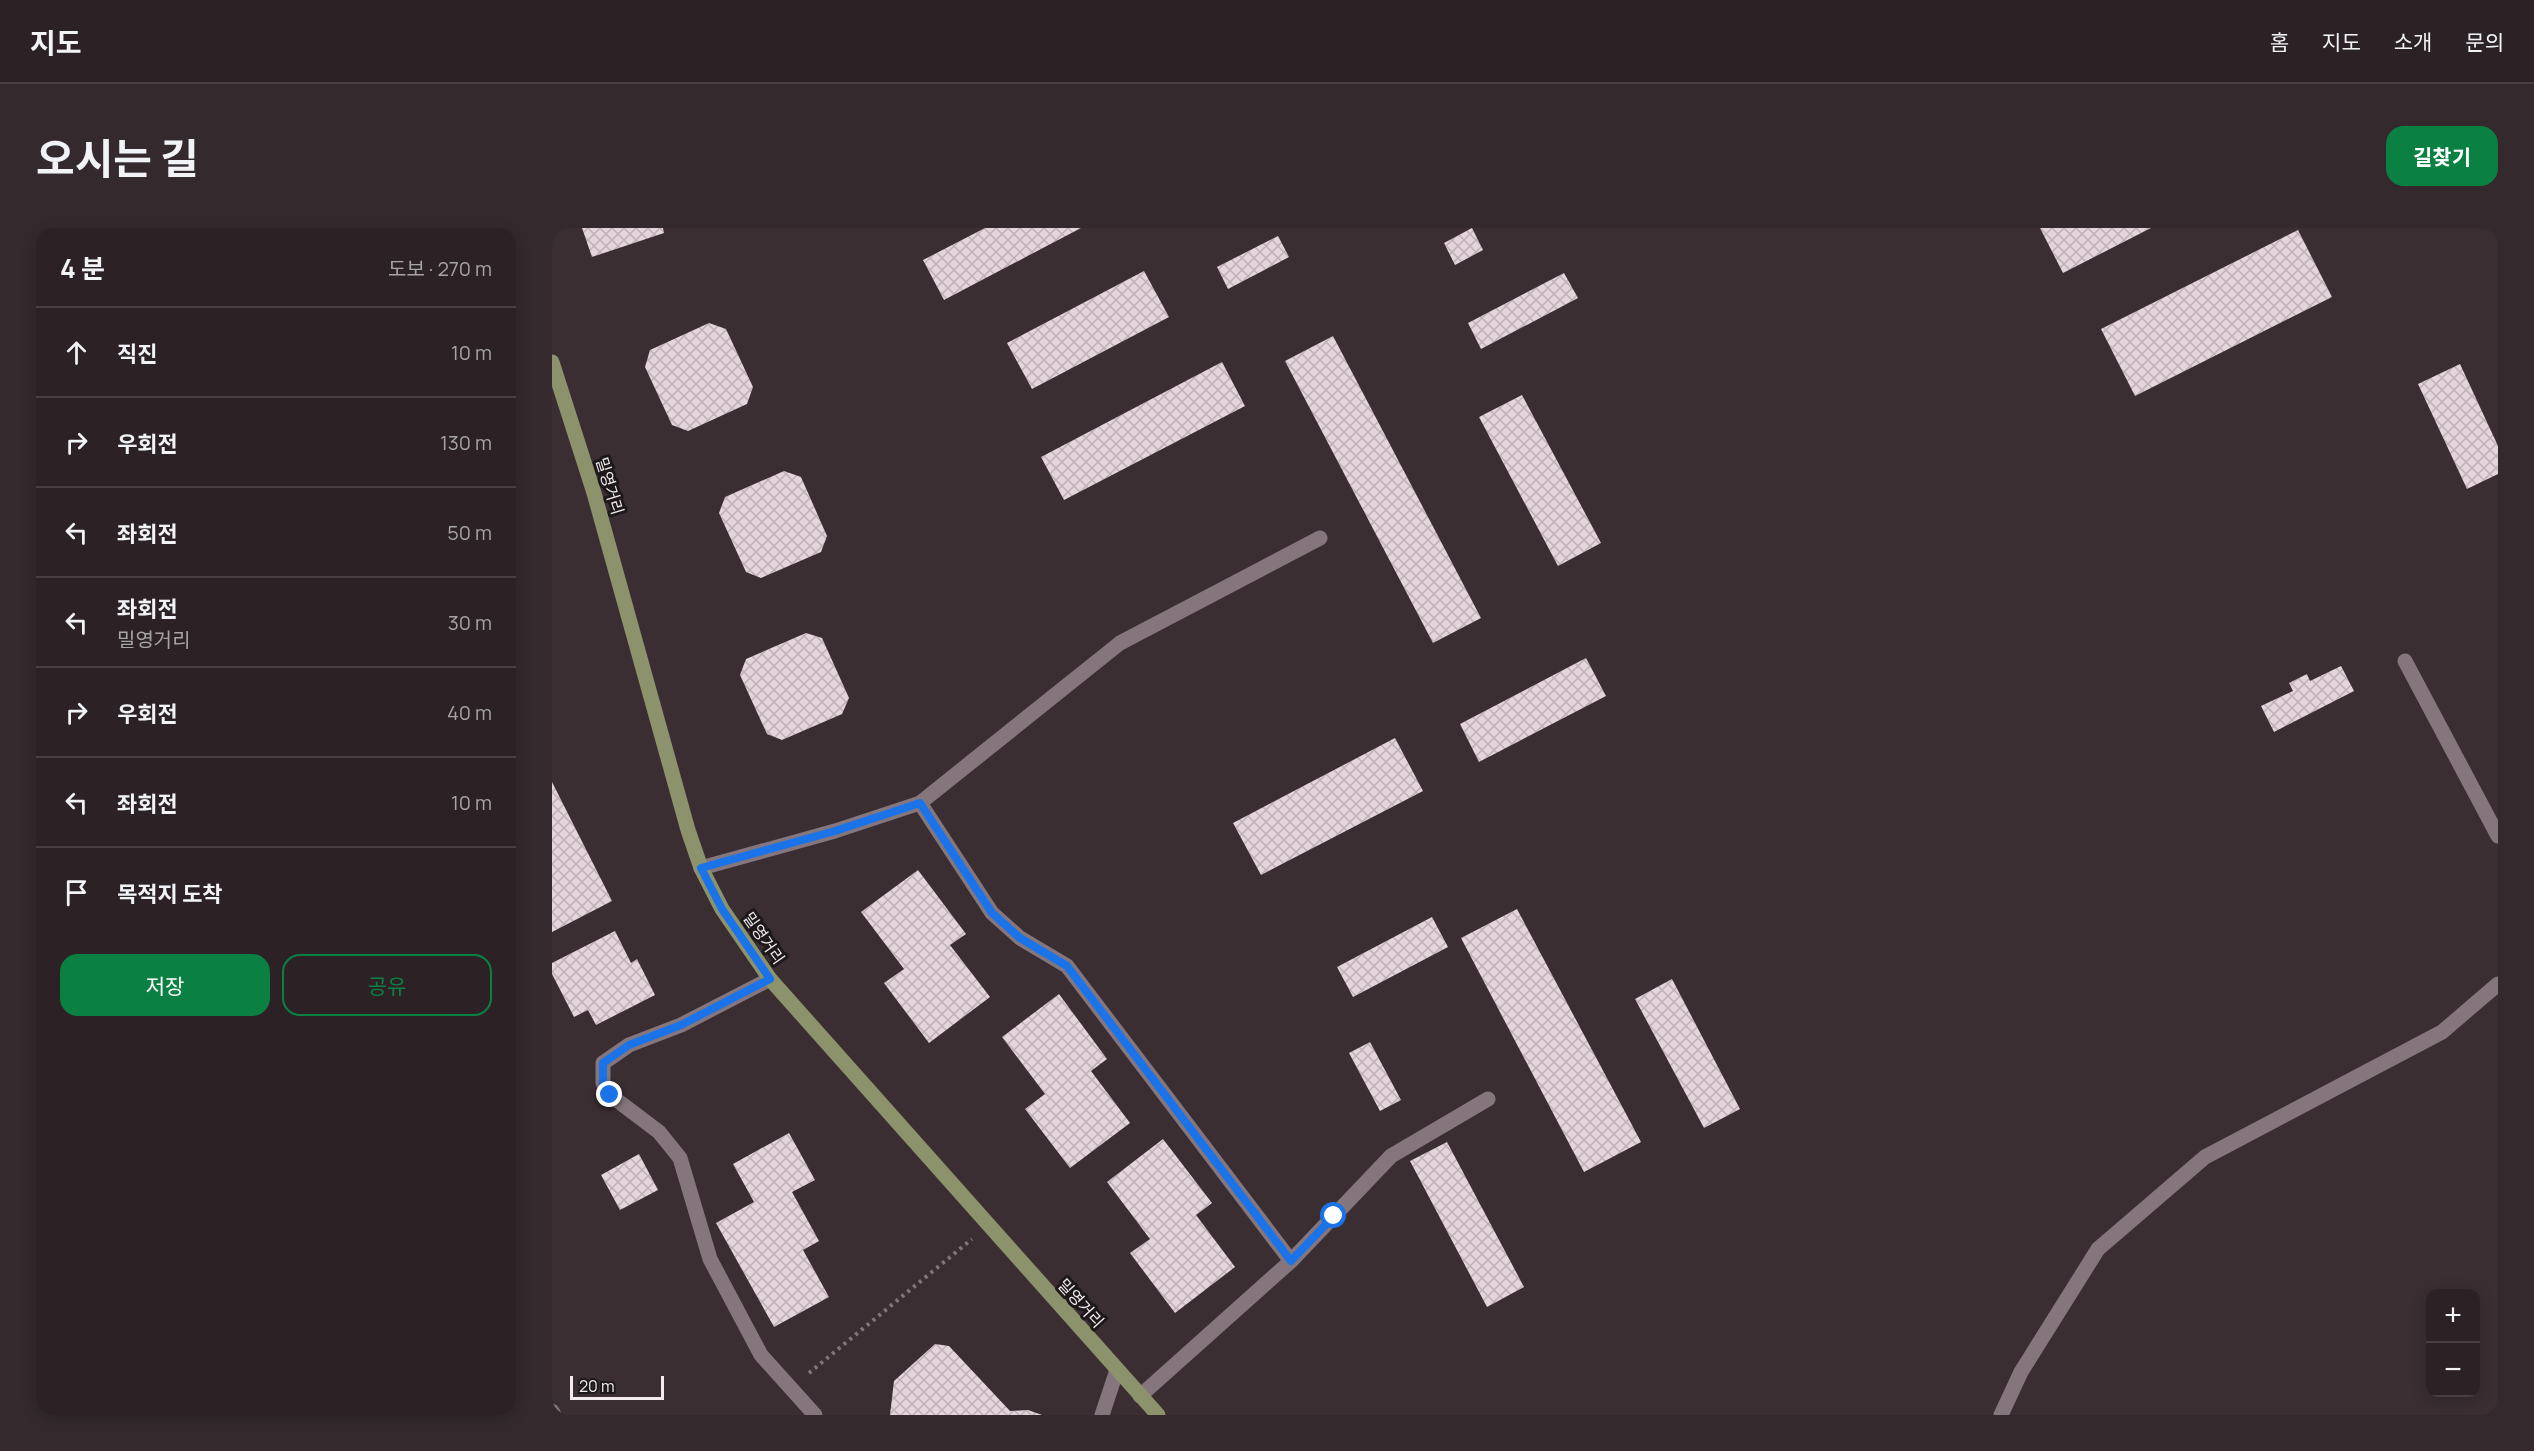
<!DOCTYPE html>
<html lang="ko">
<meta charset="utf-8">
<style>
:root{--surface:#2c2226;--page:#342a2e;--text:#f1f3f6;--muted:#a6a4a7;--line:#483f43;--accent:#0b8043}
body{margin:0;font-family:Manrope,"Noto Sans KR",sans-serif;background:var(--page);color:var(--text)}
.controls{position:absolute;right:18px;bottom:18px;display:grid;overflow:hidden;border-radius:12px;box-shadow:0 3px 15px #0003}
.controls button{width:54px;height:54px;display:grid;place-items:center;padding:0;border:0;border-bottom:2px solid var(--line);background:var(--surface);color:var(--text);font:30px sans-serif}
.scale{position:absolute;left:18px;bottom:15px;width:94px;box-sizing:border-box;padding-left:6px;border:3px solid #f3ebee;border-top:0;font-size:16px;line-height:21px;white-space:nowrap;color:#f3ebee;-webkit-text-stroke:4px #1d181a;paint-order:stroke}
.stop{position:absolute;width:18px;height:18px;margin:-14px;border:4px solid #1a73e8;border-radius:50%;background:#fff}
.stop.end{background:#1a73e8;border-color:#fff;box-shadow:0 2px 6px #0008}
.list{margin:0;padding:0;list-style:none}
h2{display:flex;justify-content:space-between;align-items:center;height:78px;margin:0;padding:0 24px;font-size:26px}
h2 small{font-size:20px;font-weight:400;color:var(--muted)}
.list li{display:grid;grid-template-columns:39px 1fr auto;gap:18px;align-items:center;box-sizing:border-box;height:90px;padding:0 24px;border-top:2px solid var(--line)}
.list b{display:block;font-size:22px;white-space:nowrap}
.list p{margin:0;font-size:20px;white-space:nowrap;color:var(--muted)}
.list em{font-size:20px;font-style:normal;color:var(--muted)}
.actions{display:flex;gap:12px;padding:18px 24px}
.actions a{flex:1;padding:14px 0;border:2px solid var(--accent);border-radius:18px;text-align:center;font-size:21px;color:var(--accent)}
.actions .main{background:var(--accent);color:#fff}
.icon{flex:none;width:33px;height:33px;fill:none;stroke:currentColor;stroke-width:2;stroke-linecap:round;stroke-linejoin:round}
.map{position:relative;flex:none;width:1946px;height:1187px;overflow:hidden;border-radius:18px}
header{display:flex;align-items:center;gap:36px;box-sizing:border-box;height:84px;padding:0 30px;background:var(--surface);border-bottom:2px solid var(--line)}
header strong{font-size:28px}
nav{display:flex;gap:33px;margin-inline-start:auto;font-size:21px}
.intro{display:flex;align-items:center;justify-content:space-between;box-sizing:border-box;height:144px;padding:0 36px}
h1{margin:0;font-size:42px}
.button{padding:15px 27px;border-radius:18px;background:var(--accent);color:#fff;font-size:21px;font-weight:700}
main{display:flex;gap:36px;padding:0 36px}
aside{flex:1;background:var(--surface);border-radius:18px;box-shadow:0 3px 15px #0003}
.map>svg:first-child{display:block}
</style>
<header>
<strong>지도</strong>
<nav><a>홈</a><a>지도</a><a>소개</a><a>문의</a></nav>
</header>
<div class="intro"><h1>오시는 길</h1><a class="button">길찾기</a></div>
<main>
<aside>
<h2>4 분<small>도보 · 270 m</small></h2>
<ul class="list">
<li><svg class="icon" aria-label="ahead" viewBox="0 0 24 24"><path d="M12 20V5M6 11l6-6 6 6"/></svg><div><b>직진</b></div><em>10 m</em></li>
<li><svg class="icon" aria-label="right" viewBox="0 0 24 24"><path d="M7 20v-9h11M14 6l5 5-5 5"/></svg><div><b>우회전</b></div><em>130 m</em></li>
<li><svg class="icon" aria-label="left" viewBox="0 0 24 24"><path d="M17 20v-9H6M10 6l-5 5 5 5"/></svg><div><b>좌회전</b></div><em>50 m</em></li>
<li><svg class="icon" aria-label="left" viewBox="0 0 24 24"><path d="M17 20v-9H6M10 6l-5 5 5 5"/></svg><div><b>좌회전</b><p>밀영거리</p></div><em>30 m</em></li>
<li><svg class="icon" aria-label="right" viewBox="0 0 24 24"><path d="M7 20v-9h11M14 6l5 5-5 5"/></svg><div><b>우회전</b></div><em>40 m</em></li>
<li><svg class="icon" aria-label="left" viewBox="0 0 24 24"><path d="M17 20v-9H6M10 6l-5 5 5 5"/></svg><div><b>좌회전</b></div><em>10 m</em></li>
<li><svg class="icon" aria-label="arrive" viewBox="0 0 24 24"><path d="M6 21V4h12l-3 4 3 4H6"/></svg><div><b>목적지 도착</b></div></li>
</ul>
<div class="actions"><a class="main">저장</a><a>공유</a></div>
</aside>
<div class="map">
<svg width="1946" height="1187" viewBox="0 0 1946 1187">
<defs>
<pattern id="building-cross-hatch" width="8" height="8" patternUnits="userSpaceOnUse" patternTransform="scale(1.5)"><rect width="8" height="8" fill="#e4d4db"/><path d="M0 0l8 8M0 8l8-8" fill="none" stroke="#bdb0b6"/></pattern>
</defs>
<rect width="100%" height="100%" fill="#3a2e33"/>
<!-- building -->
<g fill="url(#building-cross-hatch)">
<polygon points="30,0 111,0 112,5 40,29"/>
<polygon points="433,0 529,0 392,72 371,32"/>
<polygon points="920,0 931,22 903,37 892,15"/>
<polygon points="1488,0 1599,0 1511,45"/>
<polygon points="1746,2 1780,69 1583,168 1549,101"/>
<polygon points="726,8 737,29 676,61 665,39"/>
<polygon points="592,43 617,89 480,161 455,115"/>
<polygon points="1012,45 1026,70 929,121 916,95"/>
<polygon points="157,95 174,101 201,159 195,176 136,203 120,197 93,139 98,122"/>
<polygon points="781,108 929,390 881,415 733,133"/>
<polygon points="670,134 693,178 512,272 489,229"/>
<polygon points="1908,136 1946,218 1946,246 1915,261 1866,156"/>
<polygon points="970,167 1049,315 1006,338 927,189"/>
<polygon points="232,243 249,249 275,308 269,324 209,350 194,344 167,285 173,269"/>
<polygon points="254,405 270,410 297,470 290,486 230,512 215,506 188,447 194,431"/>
<polygon points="1034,430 1054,468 927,534 908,496"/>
<polygon points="1789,438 1802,463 1722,504 1709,478 1741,463 1737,455 1755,446 1758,453"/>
<polygon points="843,510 871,563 709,647 681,595"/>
<polygon points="0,554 60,673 0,704"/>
<polygon points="366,642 414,706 398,717 438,769 377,815 332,755 352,741 309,684"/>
<polygon points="965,681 1089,914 1032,944 909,710"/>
<polygon points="880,689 896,719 801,769 785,739"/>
<polygon points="63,703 79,735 85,731 103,767 44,797 36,782 22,789 0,746 0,735"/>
<polygon points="1120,751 1188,881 1152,900 1083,771"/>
<polygon points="507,766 555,831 539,843 578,895 518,940 473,881 493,866 450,809"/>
<polygon points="818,814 849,872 828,883 797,825"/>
<polygon points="237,905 263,952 240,964 267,1013 251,1022 277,1069 222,1099 164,995 202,974 181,936"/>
<polygon points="611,911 660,975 644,987 683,1039 623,1085 578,1025 598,1011 555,954"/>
<polygon points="895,914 972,1059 935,1079 858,933"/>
<polygon points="87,926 106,962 68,982 49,947"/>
<polygon points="383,1116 397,1118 458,1183 476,1182 490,1187 338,1187 342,1153"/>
</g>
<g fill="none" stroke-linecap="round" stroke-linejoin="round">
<!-- path -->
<polyline stroke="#80767a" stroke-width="4" stroke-dasharray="3 4.5" stroke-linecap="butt" points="257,1145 420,1011"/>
<!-- minor -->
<g stroke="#84767c" stroke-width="15">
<polyline points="1853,433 1946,608"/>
<polyline points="368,575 440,685 468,710 515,738 739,1033"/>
<polyline points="149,640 283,603 368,575 568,415 768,310"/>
<polyline points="218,751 129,797 77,817 51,835 51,855 58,867 107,904 128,930 158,1031 209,1127 263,1187"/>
<polyline points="588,1168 739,1033 839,928 936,871"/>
<polyline points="0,1183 2,1187"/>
<polyline points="550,1187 565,1142"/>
<polyline points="1449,1187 1469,1144 1546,1021 1653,929 1890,804 1946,756"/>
</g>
<!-- secondary -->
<polyline stroke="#8b926c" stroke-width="15" points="0,134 42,265 136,602 149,640 170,681 218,751 606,1187"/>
</g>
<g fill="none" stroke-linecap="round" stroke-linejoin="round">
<!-- route -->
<polyline stroke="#1a73e8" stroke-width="8" points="58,867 51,855 51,835 77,817 129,797 218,751 170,681 149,640 283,603 368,575 440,685 468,710 515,738 739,1033 782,988"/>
</g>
<g text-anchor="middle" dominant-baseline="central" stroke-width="6" stroke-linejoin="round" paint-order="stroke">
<!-- street labels -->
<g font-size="16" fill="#f3ebee" stroke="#1d181a">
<text transform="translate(58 258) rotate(73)">밀영거리</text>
<text transform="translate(212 710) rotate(55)">밀영거리</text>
<text transform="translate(529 1075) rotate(48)">밀영거리</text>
</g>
</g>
</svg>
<div class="controls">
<button>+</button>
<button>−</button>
</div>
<div class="scale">20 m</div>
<div class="stop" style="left:782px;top:988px"></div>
<div class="stop end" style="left:58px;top:867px"></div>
</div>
</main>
